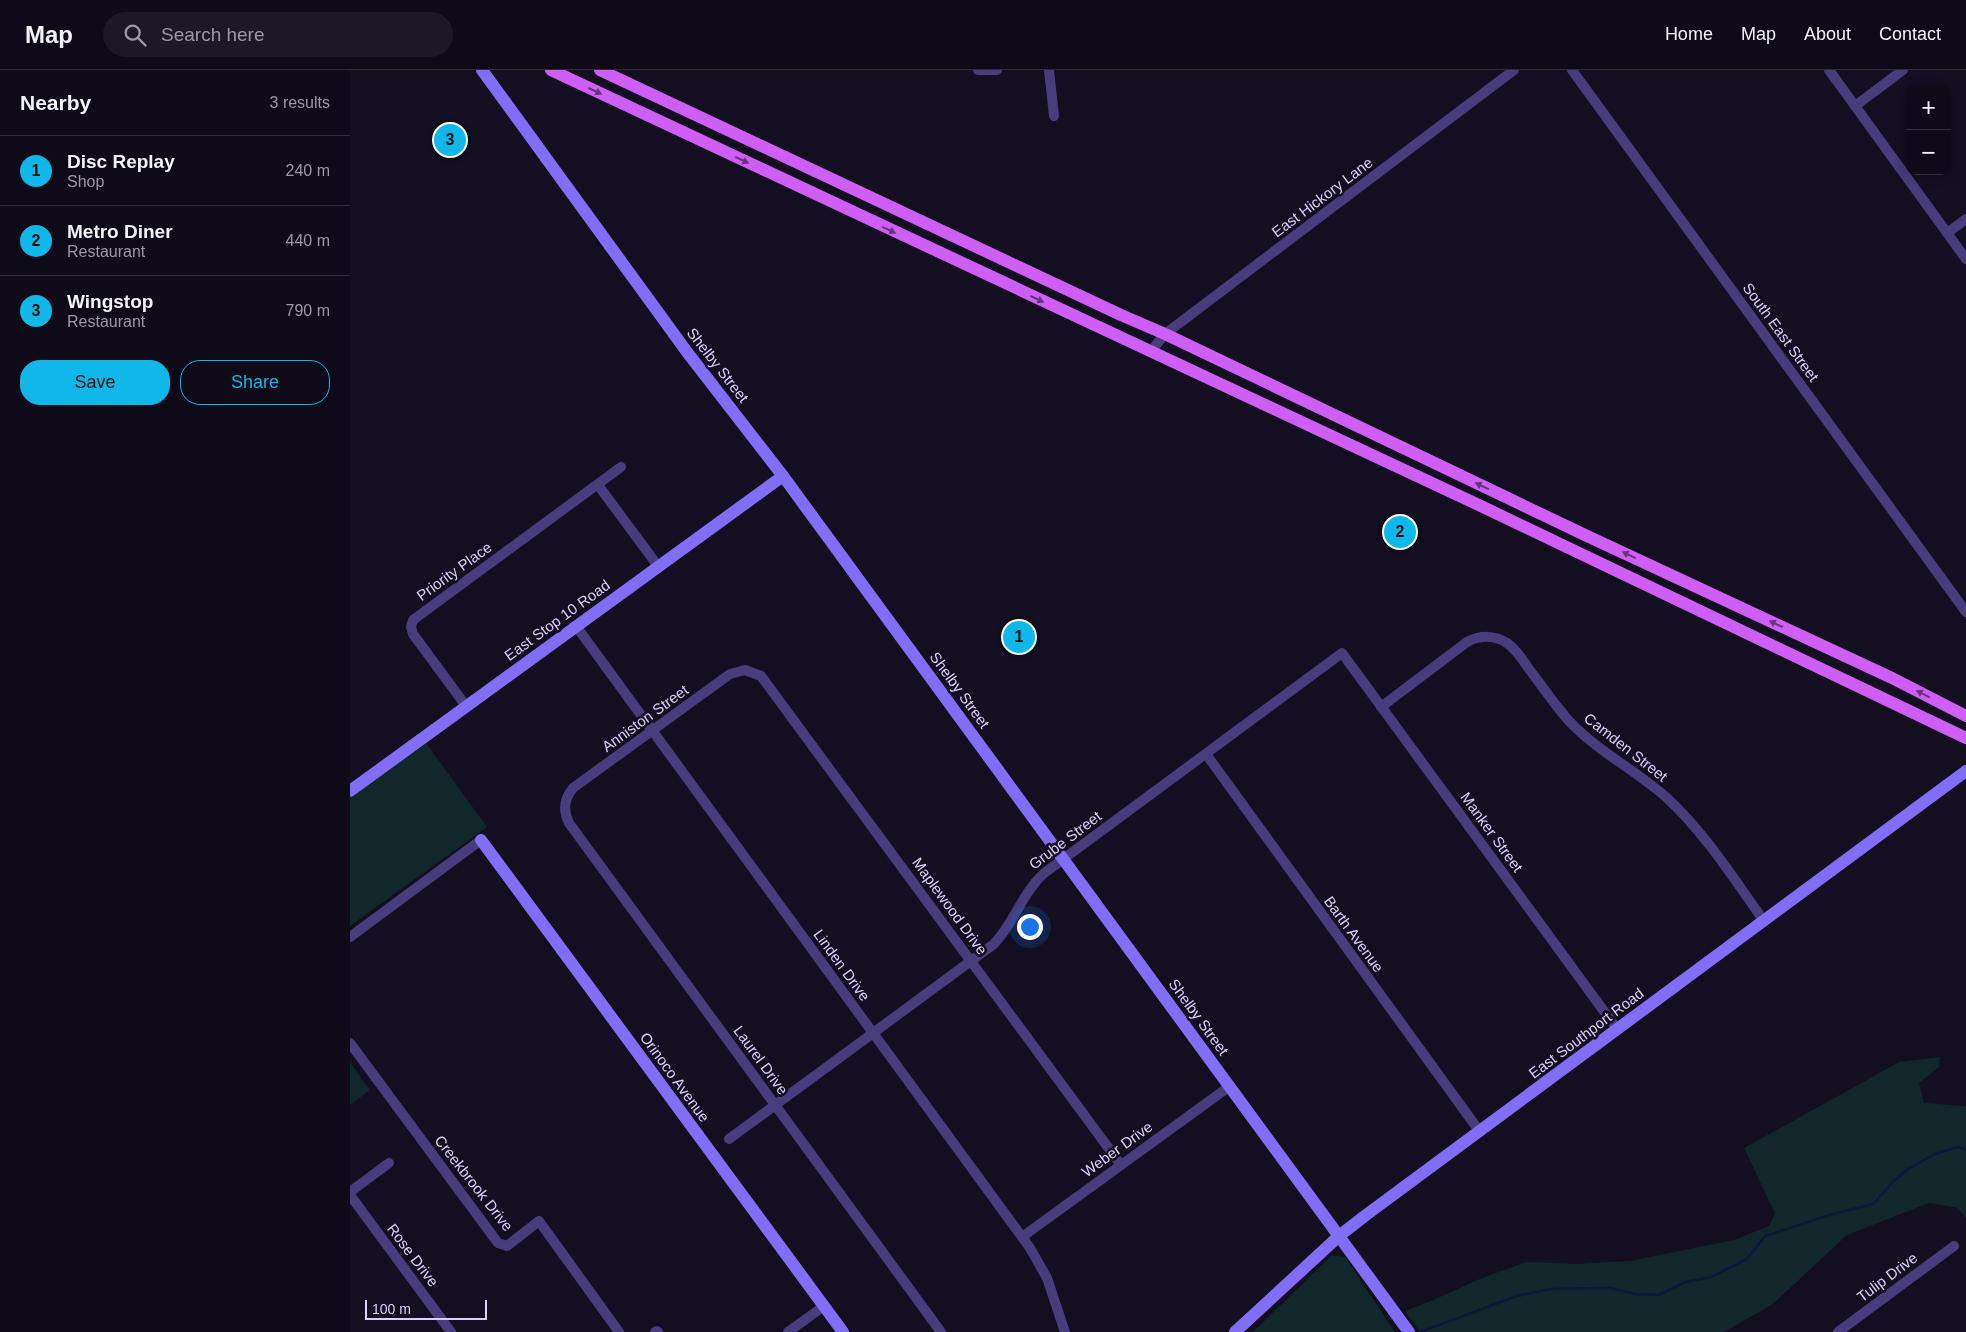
<!DOCTYPE html>
<meta charset="utf-8">
<style>
:root{--surface:#0e0a18;--page:#1c1825;--text:#f1f3f6;--muted:#9b9aa2;--line:#2e2b37;--accent:#0fb8e9}
body{margin:0;font-family:Helvetica,sans-serif;background:var(--page);color:var(--text)}
.controls{position:absolute;right:15px;top:15px;display:grid;overflow:hidden;border-radius:10px;box-shadow:0 2px 12px #0003}
.controls button{width:45px;height:45px;display:grid;place-items:center;padding:0;border:0;border-bottom:1px solid var(--line);background:var(--surface);color:var(--text);font:25px sans-serif}
.scale{position:absolute;left:15px;bottom:12px;width:122px;box-sizing:border-box;padding-left:5px;border:2px solid #dbd0fc;border-top:0;font-size:14px;line-height:18px;white-space:nowrap;color:#dbd0fc;-webkit-text-stroke:4px #130e20;paint-order:stroke}
.you{position:absolute;left:679px;top:856px;width:18px;height:18px;margin:-12px;border:4px solid #fff;border-radius:50%;background:#1a73e8;box-shadow:0 0 0 8px #1a73e833}
.badge{display:grid;place-items:center;width:32px;height:32px;border-radius:50%;background:var(--accent);color:#111;font-size:16px;font-weight:700}
.pin{position:absolute;translate:-50% -50%;border:2px solid #fff;box-shadow:0 1px 5px #0006}
.list{margin:0;padding:0;list-style:none}
h2{display:flex;justify-content:space-between;align-items:center;height:65px;margin:0;padding:0 20px;font-size:21px}
h2 small{font-size:16px;font-weight:400;color:var(--muted)}
.list li{display:grid;grid-template-columns:32px 1fr auto;gap:15px;align-items:center;box-sizing:border-box;height:70px;padding:0 20px;border-top:1px solid var(--line)}
.list b{display:block;font-size:19px;white-space:nowrap}
.list p{margin:0;font-size:16px;white-space:nowrap;color:var(--muted)}
.list em{font-size:16px;font-style:normal;color:var(--muted)}
.actions{display:flex;gap:10px;padding:15px 20px}
.actions a{flex:1;padding:11px 0;border:1px solid var(--accent);border-radius:20px;text-align:center;font-size:18px;color:var(--accent)}
.actions .main{background:var(--accent);color:#111}
.icon{flex:none;width:28px;height:28px;fill:none;stroke:currentColor;stroke-width:2;stroke-linecap:round;stroke-linejoin:round}
.map{position:relative;flex:none;width:1616px;height:1262px;overflow:hidden}
header{display:flex;align-items:center;gap:30px;box-sizing:border-box;height:70px;padding:0 25px;background:var(--surface);border-bottom:1px solid var(--line)}
header strong{font-size:24px}
nav{display:flex;gap:28px;margin-inline-start:auto;font-size:18px}
.search{width:350px;height:45px;background:var(--page);display:flex;align-items:center;gap:12px;box-sizing:border-box;padding:0 18px;border-radius:28px;color:var(--muted);font-size:19px}
main{display:flex}
aside{flex:1;background:var(--surface)}
.map>svg:first-child{display:block}
</style>
<header>
<strong>Map</strong>
<div class="search"><svg class="icon" aria-label="search" viewBox="0 0 24 24"><circle cx="10" cy="10" r="6"/><path d="M15 15l6 6"/></svg>Search here</div>
<nav><a>Home</a><a>Map</a><a>About</a><a>Contact</a></nav>
</header>
<main>
<aside>
<h2>Nearby<small>3 results</small></h2>
<ul class="list">
<li><span class="badge">1</span><div><b>Disc Replay</b><p>Shop</p></div><em>240 m</em></li>
<li><span class="badge">2</span><div><b>Metro Diner</b><p>Restaurant</p></div><em>440 m</em></li>
<li><span class="badge">3</span><div><b>Wingstop</b><p>Restaurant</p></div><em>790 m</em></li>
</ul>
<div class="actions"><a class="main">Save</a><a>Share</a></div>
</aside>
<div class="map">
<svg width="1616" height="1262" viewBox="0 0 1616 1262">
<rect width="100%" height="100%" fill="#130e20"/>
<!-- green -->
<g fill="#122729">
<polygon points="76,673 137,757 0,856 0,728"/>
<polygon points="1590,987 1589,997 1569,1013 1574,1033 1616,1036 1616,1148 1608,1138 1579,1133 1497,1165 1423,1234 1374,1262 1070,1262 1055,1241 1081,1231 1132,1208 1176,1192 1228,1194 1280,1191 1384,1170 1419,1156 1425,1143 1394,1078 1549,992"/>
<polygon points="0,992 20,1020 0,1035"/>
<polygon points="982,1185 995,1187 1045,1262 903,1262"/>
</g>
<g fill="none" stroke-linecap="round" stroke-linejoin="round">
<!-- stream -->
<polyline stroke="#0c173b" stroke-width="2.5" points="1070,1262 1167,1226 1201,1219 1259,1218 1286,1224 1308,1225 1336,1212 1361,1207 1397,1189 1415,1166 1479,1145 1523,1134 1544,1111 1558,1099 1585,1084 1608,1077 1616,1080"/>
<!-- street -->
<g stroke="#473c7c" stroke-width="10">
<polyline points="628,0 647,0"/>
<polyline points="699,0 704,46"/>
<polyline points="1222,0 1616,542"/>
<polyline points="1479,0 1616,189"/>
<polyline points="1505,36 1553,0"/>
<polyline points="1597,163 1616,149"/>
<polyline points="801,281 815,264 1164,0"/>
<polyline points="248,415 308,496"/>
<polyline points="226,556 680,1178 697,1208 715,1262"/>
<polyline points="116,636 63,564 61,557 63,550 271,397"/>
<path d="M 1031,637 L 1117,572 C 1130,565 1145,565 1157,573 C 1166,579 1173,590 1179,599 C 1193,617 1206,637 1221,653 C 1250,683 1287,701 1317,728 C 1355,763 1384,809 1414,851"/>
<polyline points="856,684 1130,1062"/>
<polyline points="0,867 131,770"/>
<polyline points="0,973 148,1173 157,1176 189,1151 269,1262"/>
<path d="M 379,1069 L 644,874 C 664,853 672,824 693,804 L 992,583 L 1267,959"/>
<polyline points="0,1122 39,1093"/>
<polyline points="0,1125 101,1262"/>
<polyline points="672,1167 880,1016"/>
<polyline points="305,1262 307,1261 308,1262"/>
<polyline points="438,1262 474,1236"/>
<path d="M 591,1262 L 219,753 C 213,741 214,729 223,718 L 380,604 L 395,600 L 411,606 L 771,1095"/>
<polyline points="1488,1262 1604,1176"/>
</g>
<!-- secondary -->
<g stroke="#826ef6" stroke-width="12">
<polyline points="132,0 337,282 433,406 1059,1262"/>
<polyline points="0,721 433,406"/>
<polyline points="131,770 493,1262"/>
<polyline points="885,1262 989,1166 1016,1145 1616,701"/>
</g>
<!-- primary -->
<g stroke="#cf5ef5" stroke-width="12">
<polyline points="201,0 1133,437 1616,668"/>
<polyline points="250,0 771,245 815,264 1235,465 1542,608 1616,646"/>
</g>
</g>
<!-- one-way arrows -->
<defs><path id="oneway-solid" d="M-6-.8H1V-3.2L6.5 0L1 3.2V.8H-6Z" transform="scale(1.25)"/></defs>
<g fill="#683280">
<use href="#oneway-solid" transform="translate(245 21) rotate(25)"/>
<use href="#oneway-solid" transform="translate(392 90) rotate(25)"/>
<use href="#oneway-solid" transform="translate(539 160) rotate(25)"/>
<use href="#oneway-solid" transform="translate(687 229) rotate(25)"/>
<use href="#oneway-solid" transform="translate(1132 416) rotate(-155)"/>
<use href="#oneway-solid" transform="translate(1279 485) rotate(-155)"/>
<use href="#oneway-solid" transform="translate(1426 554) rotate(-155)"/>
<use href="#oneway-solid" transform="translate(1573 624) rotate(-153)"/>
</g>
<g text-anchor="middle" dominant-baseline="central" stroke-width="5" stroke-linejoin="round" paint-order="stroke">
<!-- street labels -->
<g font-size="15" fill="#dbd0fc" stroke="#130e20">
<text transform="translate(972 127) rotate(-37)">East Hickory Lane</text>
<text transform="translate(1431 262) rotate(54)">South East Street</text>
<text transform="translate(368 295) rotate(52)">Shelby Street</text>
<text transform="translate(104 501) rotate(-36)">Priority Place</text>
<text transform="translate(207 550) rotate(-36)">East Stop 10 Road</text>
<text transform="translate(610 620) rotate(54)">Shelby Street</text>
<text transform="translate(295 648) rotate(-36)">Anniston Street</text>
<text transform="translate(1276 677) rotate(38)">Camden Street</text>
<text transform="translate(1142 762) rotate(54)">Manker Street</text>
<text transform="translate(715 770) rotate(-37)">Grube Street</text>
<text transform="translate(600 836) rotate(54)">Maplewood Drive</text>
<text transform="translate(1004 864) rotate(54)">Barth Avenue</text>
<text transform="translate(492 895) rotate(54)">Linden Drive</text>
<text transform="translate(849 947) rotate(54)">Shelby Street</text>
<text transform="translate(1236 963) rotate(-37)">East Southport Road</text>
<text transform="translate(411 990) rotate(54)">Laurel Drive</text>
<text transform="translate(325 1007) rotate(54)">Orinoco Avenue</text>
<text transform="translate(767 1079) rotate(-36)">Weber Drive</text>
<text transform="translate(124 1113) rotate(52)">Creekbrook Drive</text>
<text transform="translate(63 1185) rotate(53)">Rose Drive</text>
<text transform="translate(1537 1207) rotate(-37)">Tulip Drive</text>
</g>
</g>
</svg>
<div class="controls">
<button>+</button>
<button>−</button>
</div>
<div class="scale">100 m</div>
<div class="you"></div>
<div class="pin badge" style="left:669px;top:567px">1</div>
<div class="pin badge" style="left:1050px;top:462px">2</div>
<div class="pin badge" style="left:100px;top:70px">3</div>
</div>
</main>
